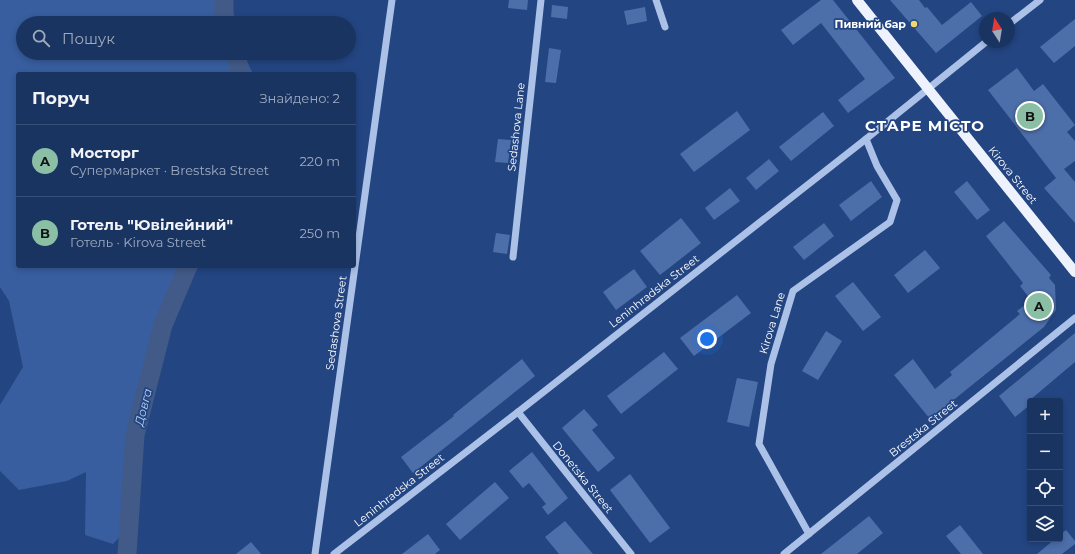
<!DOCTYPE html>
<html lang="uk">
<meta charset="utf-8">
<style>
:root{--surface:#1a3462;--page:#233c68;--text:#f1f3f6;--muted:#9faabe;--line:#384f77;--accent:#8abfa5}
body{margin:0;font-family:Montserrat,sans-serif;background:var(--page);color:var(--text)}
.controls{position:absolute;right:12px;bottom:12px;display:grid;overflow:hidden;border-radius:4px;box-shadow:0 2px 6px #0003}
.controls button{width:36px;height:36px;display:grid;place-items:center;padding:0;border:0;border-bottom:1px solid var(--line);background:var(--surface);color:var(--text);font:20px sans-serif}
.compass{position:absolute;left:979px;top:12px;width:36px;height:36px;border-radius:50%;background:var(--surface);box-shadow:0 2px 6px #0003;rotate:348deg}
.you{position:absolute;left:707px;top:339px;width:14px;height:14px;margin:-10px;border:3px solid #fff;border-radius:50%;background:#1a73e8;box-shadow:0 0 0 6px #1a73e833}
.badge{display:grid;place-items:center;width:26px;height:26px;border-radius:50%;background:var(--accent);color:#111;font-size:13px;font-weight:700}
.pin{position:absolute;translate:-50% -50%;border:2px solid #fff;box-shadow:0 1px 4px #0006}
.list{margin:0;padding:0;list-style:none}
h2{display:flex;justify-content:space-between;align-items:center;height:52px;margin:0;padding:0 16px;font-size:17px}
h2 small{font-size:13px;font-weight:400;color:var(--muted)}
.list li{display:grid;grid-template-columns:26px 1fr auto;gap:12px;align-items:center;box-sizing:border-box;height:72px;padding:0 16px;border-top:1px solid var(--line)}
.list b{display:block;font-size:15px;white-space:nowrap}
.list p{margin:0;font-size:13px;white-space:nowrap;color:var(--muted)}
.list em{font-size:13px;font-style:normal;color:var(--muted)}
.icon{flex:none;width:22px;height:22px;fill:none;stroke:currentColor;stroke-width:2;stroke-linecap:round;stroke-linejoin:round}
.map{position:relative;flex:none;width:1075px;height:554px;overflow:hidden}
.search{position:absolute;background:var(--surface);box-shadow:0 2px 6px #0003;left:16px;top:16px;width:340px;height:44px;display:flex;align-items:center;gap:10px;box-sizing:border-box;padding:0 14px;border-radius:22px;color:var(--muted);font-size:15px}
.panel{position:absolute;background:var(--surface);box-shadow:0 2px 6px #0003;left:16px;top:72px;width:340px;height:196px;border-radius:4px}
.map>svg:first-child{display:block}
</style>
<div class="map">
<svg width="1075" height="554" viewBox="0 0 1075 554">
<rect width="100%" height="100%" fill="#234582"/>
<!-- green -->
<polygon fill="#385e9f" points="0,0 231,0 235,23 23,23 23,53 243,53 253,74 18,74 18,266 199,266 163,325 152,398 142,436 136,496 128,528 113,544 85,535 86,472 67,481 19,490 0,471 0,405 23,367 9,301 0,287"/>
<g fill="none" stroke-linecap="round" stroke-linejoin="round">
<!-- river -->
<g stroke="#415a87" stroke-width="19">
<polyline points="224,0 224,14 226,23"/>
<polyline points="235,53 241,74"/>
<polyline points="127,554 135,435 163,325 188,266"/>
</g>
</g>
<!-- building -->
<g fill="#4c6faa">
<polygon points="509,0 528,0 527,10 508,8"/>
<polygon points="821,0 833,0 895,78 848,113 838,100 865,79 821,23 793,45 781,30"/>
<polygon points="890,0 919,0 925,8 927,7 942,25 971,2 982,16 936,53"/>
<polygon points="552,5 568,7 567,19 551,17"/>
<polygon points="645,7 647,21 627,25 624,11"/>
<polygon points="1075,19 1075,46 1054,63 1040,47"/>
<polygon points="549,48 561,50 556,83 545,82"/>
<polygon points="1017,68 1034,91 1043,84 1075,125 1067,132 1075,141 1075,161 1064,169 1075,182 1075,223 1044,188 1056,178 988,90"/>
<polygon points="737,111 750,130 694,172 680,154"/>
<polygon points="823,112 834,126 791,161 779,147"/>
<polygon points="498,139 511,140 508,163 495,162"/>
<polygon points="769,159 779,171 756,190 746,178"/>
<polygon points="871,181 882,197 851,221 839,205"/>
<polygon points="967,181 990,210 977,220 954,192"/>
<polygon points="730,188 740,201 714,220 705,208"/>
<polygon points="681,218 701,243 660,275 640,251"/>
<polygon points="1004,221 1051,275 1049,278 1055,285 1056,310 1044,327 930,419 894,375 913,359 935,389 952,375 950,372 1020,314 1017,311 1031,300 1020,286 1023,283 986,236"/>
<polygon points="824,223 834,236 804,260 793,247"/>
<polygon points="496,233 510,235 507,254 493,252"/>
<polygon points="925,250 940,268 908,293 894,275"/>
<polygon points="634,269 647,287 616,310 603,292"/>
<polygon points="853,282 881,317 863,331 835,296"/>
<polygon points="737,295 751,313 694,356 680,338"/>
<polygon points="826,331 842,341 818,380 802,371"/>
<polygon points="1075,333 1075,362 1030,400 1030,405 1015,417 999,396"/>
<polygon points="664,352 678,369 621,414 607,396"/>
<polygon points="522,359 535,376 413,473 401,457 454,416 453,415"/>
<polygon points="737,378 758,382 749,427 727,422"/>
<polygon points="584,409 598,425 592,430 615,458 598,472 562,428"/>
<polygon points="532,452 568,498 548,515 542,507 546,504 529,483 523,488 509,471"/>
<polygon points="630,474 670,528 650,543 610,490"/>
<polygon points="495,482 509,498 460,540 446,524"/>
<polygon points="869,516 883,533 857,554 821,554"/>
<polygon points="565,521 593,554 559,554 545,537"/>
<polygon points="960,525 983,554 961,554 946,536"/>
<polygon points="1066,530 1075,541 1075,544 1062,554 1037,554 1055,539 1060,539 1060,535"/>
<polygon points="428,534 440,550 435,554 402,554"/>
<polygon points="251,542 261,554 236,554"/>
</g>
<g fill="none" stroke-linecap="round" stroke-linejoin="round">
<!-- minor -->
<g stroke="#abc1e7" stroke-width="7">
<polyline points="656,0 665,27"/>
<polyline points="1009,24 1040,0"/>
<polyline points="513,257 541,0"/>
<polyline points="518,412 631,554"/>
<polyline points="809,534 759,444 771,364 793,291 890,222 897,200 877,166 866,139"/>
<polyline points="315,554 392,0"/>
<polyline points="334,554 518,412 866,139 986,42"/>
<polyline points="784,554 1075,318"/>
</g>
<!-- major -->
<polyline stroke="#edf2fd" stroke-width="10" points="857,0 1075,272"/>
</g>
<!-- markers -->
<circle fill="#f2d76e" stroke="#234582" stroke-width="1.5" cx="914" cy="24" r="4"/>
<g text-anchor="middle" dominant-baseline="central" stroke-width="3.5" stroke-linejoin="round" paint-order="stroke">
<!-- poi labels -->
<g font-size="11" font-weight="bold" fill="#fff" stroke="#234582" text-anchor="end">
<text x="906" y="24">Пивний бар</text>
</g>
<!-- street labels -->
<g font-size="11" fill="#fff" stroke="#234582">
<text transform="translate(516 127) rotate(-84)">Sedashova Lane</text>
<text transform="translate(1013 175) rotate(51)">Kirova Street</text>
<text transform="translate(654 291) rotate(-38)">Leninhradska Street</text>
<text transform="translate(336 323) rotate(-82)">Sedashova Street</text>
<text transform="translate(772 323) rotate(-73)">Kirova Lane</text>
<text transform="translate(923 428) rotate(-39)">Brestska Street</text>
<text transform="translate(583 477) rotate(51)">Donetska Street</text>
<text transform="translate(399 490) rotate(-38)">Leninhradska Street</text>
</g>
<!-- water labels -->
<g font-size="12" font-style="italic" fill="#b6ccef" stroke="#234582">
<text transform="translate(143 407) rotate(-76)">Довга</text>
</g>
<!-- district labels -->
<g font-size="15" font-weight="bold" letter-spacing="1" fill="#fff" stroke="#234582">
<text x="925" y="125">СТАРЕ МІСТО</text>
</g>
</g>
</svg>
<div class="controls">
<button>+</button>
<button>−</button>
<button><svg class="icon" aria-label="locate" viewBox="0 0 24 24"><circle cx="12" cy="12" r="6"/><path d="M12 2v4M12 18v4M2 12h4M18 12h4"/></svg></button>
<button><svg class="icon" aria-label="layers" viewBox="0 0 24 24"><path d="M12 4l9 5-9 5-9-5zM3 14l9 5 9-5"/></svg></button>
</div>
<svg class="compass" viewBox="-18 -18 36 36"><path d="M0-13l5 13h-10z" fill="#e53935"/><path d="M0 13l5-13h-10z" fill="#9faabe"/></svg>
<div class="you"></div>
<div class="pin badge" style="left:1039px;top:306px">A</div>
<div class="pin badge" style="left:1030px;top:116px">B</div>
<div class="search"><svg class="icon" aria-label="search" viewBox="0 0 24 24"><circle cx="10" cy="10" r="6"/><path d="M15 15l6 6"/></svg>Пошук</div>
<section class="panel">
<h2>Поруч<small>Знайдено: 2</small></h2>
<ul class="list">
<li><span class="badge">A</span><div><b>Мосторг</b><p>Супермаркет · Brestska Street</p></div><em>220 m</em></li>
<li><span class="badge">B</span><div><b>Готель &quot;Ювілейний&quot;</b><p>Готель · Kirova Street</p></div><em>250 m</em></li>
</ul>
</section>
</div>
